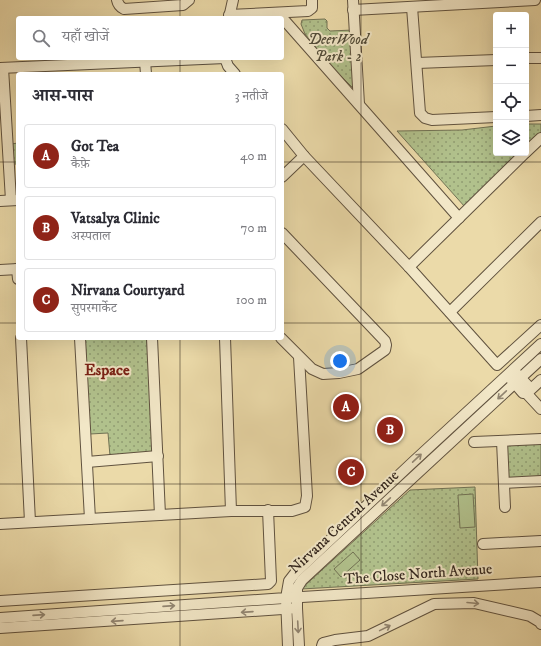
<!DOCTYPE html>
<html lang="hi">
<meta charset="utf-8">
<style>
:root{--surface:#fff;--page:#f7f7f7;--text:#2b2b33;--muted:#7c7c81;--line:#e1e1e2;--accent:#8f2418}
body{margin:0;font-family:"IM FELL DW Pica","Noto Serif Devanagari",serif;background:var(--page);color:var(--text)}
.controls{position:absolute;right:12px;top:12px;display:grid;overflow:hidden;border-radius:4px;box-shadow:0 4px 16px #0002}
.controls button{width:36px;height:36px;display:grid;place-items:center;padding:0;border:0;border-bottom:1px solid var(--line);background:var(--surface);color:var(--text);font:20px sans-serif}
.you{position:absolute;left:340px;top:361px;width:14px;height:14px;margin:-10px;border:3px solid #fff;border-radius:50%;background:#1a73e8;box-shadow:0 0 0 6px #1a73e833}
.badge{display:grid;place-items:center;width:26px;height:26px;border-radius:50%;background:var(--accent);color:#fff;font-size:13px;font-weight:700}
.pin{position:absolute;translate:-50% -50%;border:2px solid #fff;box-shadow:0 1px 4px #0006}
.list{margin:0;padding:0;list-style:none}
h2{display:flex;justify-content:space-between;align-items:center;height:52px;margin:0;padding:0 16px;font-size:17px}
h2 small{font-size:13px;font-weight:400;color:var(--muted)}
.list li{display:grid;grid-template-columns:26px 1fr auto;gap:12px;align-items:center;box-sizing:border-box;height:64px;margin:0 8px 8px;padding:0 8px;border:1px solid var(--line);border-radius:4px}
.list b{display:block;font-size:15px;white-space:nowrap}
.list p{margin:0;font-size:13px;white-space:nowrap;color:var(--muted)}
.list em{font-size:13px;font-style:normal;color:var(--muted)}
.icon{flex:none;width:22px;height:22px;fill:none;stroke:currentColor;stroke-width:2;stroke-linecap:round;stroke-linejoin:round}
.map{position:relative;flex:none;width:541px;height:646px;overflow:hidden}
.search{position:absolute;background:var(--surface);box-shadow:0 4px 16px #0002;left:16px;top:16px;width:268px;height:44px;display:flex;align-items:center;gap:10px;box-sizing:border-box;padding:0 14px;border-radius:4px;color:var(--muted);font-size:15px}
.panel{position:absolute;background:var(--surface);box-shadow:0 4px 16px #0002;left:16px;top:72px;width:268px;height:268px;border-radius:4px}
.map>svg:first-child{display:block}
</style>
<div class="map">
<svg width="541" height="646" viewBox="0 0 541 646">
<defs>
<pattern id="grass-dots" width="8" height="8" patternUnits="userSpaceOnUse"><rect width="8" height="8" fill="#b1c18c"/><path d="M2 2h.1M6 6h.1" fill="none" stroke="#919d72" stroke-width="1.8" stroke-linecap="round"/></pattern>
</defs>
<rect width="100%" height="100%" fill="#ebdaa9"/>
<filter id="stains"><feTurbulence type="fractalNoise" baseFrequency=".005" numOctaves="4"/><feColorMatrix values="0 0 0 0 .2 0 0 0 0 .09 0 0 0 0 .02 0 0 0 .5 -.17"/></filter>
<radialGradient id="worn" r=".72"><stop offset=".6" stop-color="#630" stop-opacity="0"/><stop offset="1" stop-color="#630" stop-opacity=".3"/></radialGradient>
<!-- grass -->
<g fill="url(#grass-dots)" stroke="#717254">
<polygon points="325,19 327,21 327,28 330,31 353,30 354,89 329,64 305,34 301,24 302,20"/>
<polygon points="526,124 541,124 541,134 526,148"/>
<polygon points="496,126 496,153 521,153 465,207 397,131 462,130"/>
<polygon points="18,143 18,164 12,164 11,144"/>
<polygon points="85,338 147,338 154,453 110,456 108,433 90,434"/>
<polygon points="541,442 541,477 508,478 507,443"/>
<polygon points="475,487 478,579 301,589 410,490"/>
</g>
<!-- pitch -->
<g fill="#b1c18c" stroke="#717254">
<polygon points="473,494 475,527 460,528 458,495"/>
<polygon points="353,552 360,560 341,577 334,569"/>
</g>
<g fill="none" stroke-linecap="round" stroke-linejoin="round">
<defs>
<g id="minor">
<path d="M 117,0 C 118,5 120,7 124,9 L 183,5 L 189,0"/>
<polyline points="353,0 359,104"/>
<polyline points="412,7 420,113 425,118 432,120 496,117"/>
<polyline points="353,10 535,0"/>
<polyline points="278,13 459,218"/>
<polyline points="229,15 308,11 312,8 312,0"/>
<polyline points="229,18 233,0"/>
<polyline points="225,58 228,66 235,74"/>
<polyline points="526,58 541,58"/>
<polyline points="145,61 146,74"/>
<polyline points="417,63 496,60"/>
<polyline points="0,68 225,58"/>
<polyline points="3,68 11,200"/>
<polyline points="526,116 541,115"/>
<polyline points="282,129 304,156 409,267 497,365 541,325"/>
<polyline points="526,152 541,138"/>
<polyline points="282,177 304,156"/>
<polyline points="0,201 18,200"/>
<polyline points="409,267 525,153"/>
<polyline points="17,269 18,279"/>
<polyline points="0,270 18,269"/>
<polyline points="450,312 541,222"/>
<polyline points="21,338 30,522"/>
<polyline points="80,338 90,519"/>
<polyline points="152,338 160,515"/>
<polyline points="225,338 231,511"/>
<polyline points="281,338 312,369 323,374 339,373 358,369 385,350 386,345 385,341 282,233"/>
<polyline points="516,373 529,387 528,395 541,409"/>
<polyline points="510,378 523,393 528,392 541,380"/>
<polyline points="502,441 505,507"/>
<polyline points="474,442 541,439"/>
<polyline points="87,462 158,456"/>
<polyline points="504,483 541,481"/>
<polyline points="0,524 231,511 292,511 305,507 307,496 299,357"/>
<polyline points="483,544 541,541"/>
<polyline points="0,601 268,584 271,581 268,510"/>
<polyline points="297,608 299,646"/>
<polyline points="0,618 286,598 289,581 296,572 414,461 541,344"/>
<polyline points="0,628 297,608 297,588 302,580 541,359"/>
<polyline points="288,646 286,598 541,582"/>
<polyline points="322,646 323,643 335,640 368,636 434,604 474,603 530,616 540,622 541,624"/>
</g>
</defs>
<!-- minor casing -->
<use href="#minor" stroke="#60523f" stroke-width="12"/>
<!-- minor -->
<use href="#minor" stroke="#f2e7c7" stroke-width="10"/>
</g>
<!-- one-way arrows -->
<defs><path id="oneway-shaft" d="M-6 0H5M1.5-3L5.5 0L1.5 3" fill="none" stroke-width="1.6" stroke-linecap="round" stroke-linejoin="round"/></defs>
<g stroke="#928672">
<use href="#oneway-shaft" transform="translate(502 395) rotate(137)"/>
<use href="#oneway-shaft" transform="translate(417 458) rotate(-43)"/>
<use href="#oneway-shaft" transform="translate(386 502) rotate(137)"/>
<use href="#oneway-shaft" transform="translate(473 603) rotate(5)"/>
<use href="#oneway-shaft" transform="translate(169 606) rotate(-4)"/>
<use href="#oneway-shaft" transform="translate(247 612) rotate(176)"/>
<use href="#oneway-shaft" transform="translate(39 615) rotate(-4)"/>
<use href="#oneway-shaft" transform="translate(117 621) rotate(176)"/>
<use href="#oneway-shaft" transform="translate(298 627) rotate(87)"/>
<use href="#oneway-shaft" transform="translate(385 628) rotate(-26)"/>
</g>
<!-- grid -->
<path fill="none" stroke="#31241c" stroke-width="1" stroke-opacity="0.55" d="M 180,0 L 180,18M 361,0 L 361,646M 180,58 L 180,74M 0,162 L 18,162M 282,162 L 541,162M 0,323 L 18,323M 282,323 L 541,323M 180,338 L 180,646M 0,484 L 541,484"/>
<g text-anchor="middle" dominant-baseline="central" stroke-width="4" stroke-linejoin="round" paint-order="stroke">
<!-- park labels -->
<g font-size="15" font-style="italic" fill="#514b38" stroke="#f2e7c7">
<text x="338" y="39">DeerWood<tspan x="338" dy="17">Park - 2</tspan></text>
</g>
<!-- street labels -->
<g font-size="15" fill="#31241c" stroke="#f2e7c7">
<text transform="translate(344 522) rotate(-43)">Nirvana Central Avenue</text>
<text transform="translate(418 574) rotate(-4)">The Close North Avenue</text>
</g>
<!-- neighbourhood labels -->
<g font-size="16" font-weight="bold" fill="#7a1f14" stroke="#f2e7c7">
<text x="107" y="370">Espace</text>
</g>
</g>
<rect width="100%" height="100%" filter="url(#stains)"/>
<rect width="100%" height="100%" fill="url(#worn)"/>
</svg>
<div class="controls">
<button>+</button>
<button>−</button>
<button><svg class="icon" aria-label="locate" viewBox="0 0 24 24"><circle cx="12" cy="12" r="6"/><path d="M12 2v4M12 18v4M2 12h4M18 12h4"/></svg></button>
<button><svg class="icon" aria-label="layers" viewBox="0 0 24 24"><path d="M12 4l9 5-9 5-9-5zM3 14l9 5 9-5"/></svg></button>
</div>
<div class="you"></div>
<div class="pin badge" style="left:346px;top:407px">A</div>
<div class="pin badge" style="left:390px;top:430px">B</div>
<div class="pin badge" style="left:351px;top:472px">C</div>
<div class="search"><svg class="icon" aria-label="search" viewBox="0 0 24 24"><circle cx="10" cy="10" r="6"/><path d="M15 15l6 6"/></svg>यहाँ खोजें</div>
<section class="panel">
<h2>आस-पास<small>3 नतीजे</small></h2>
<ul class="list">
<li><span class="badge">A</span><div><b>Got Tea</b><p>कैफ़े</p></div><em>40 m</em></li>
<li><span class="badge">B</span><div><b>Vatsalya Clinic</b><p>अस्पताल</p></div><em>70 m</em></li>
<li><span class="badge">C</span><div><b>Nirvana Courtyard</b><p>सुपरमार्केट</p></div><em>100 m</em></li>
</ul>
</section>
</div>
